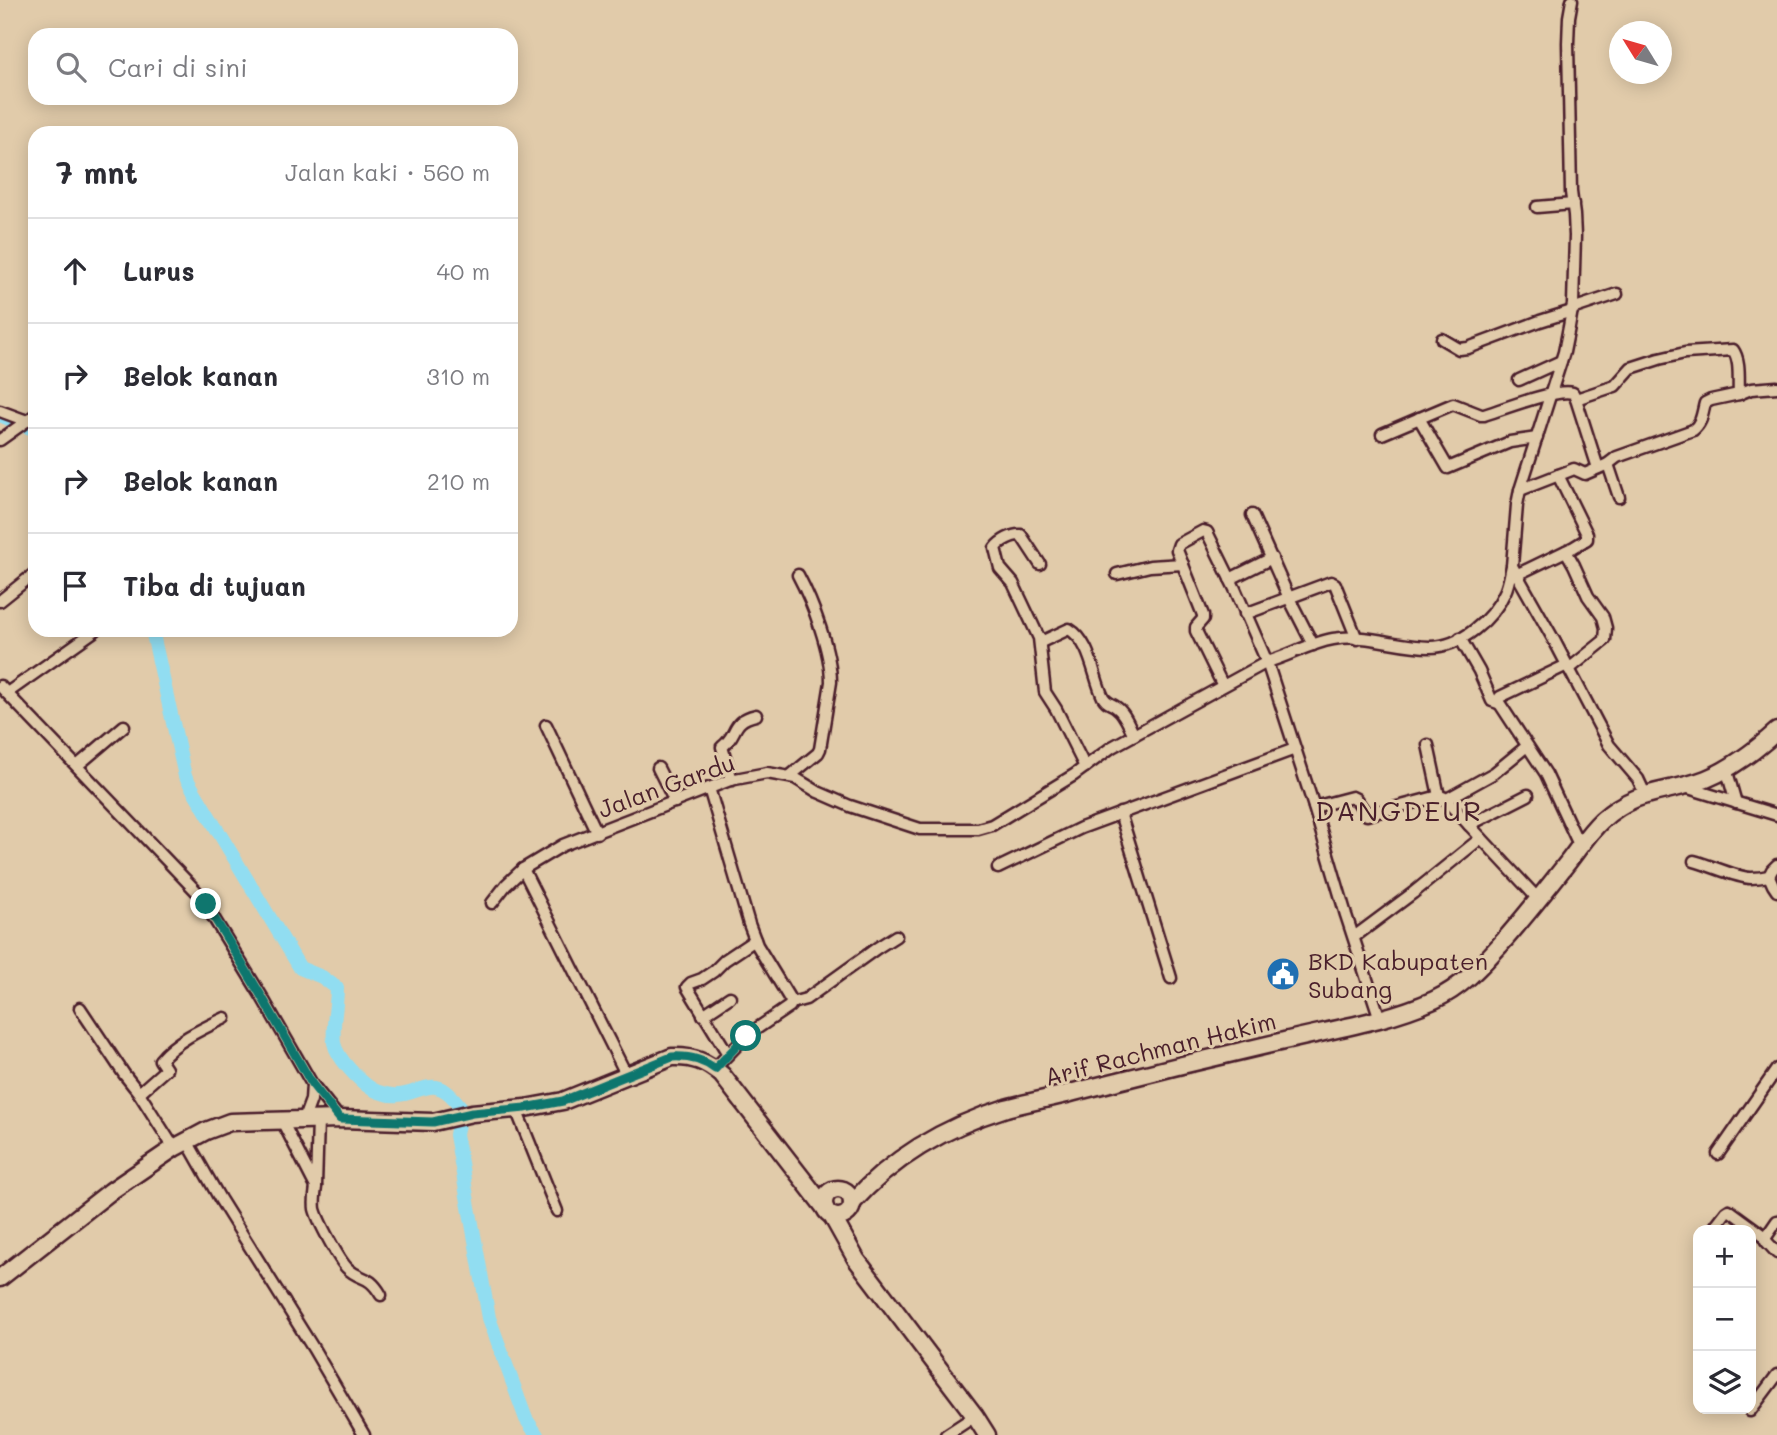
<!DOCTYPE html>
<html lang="id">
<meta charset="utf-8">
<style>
:root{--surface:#fff;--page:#f2f2f3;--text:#2b2b33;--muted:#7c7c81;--line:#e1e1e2}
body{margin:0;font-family:Mali,sans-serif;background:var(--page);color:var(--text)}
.controls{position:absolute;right:21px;bottom:21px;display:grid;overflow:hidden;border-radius:14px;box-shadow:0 4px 18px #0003}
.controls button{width:63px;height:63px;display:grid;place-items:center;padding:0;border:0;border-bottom:2px solid var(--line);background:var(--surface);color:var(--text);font:35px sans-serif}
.compass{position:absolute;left:1609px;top:21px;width:63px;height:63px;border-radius:50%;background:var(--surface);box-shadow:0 4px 18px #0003;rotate:307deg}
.stop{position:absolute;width:21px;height:21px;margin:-16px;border:5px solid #0f766e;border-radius:50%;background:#fff}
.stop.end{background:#0f766e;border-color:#fff;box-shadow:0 2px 7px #0008}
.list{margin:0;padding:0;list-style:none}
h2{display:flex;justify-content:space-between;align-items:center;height:91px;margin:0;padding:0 28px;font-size:30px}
h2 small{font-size:23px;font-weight:400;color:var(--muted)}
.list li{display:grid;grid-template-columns:46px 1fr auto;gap:21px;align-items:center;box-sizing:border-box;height:105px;padding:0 28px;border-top:2px solid var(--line)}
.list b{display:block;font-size:26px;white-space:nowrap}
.list em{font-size:23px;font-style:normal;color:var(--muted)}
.icon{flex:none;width:38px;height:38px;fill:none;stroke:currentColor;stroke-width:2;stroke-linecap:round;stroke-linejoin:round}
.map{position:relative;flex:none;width:1777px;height:1435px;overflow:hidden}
.search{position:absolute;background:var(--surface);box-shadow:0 4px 18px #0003;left:28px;top:28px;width:490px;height:77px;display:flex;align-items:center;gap:18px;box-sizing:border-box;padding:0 24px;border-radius:21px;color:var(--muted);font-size:26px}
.panel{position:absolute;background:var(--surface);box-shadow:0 4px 18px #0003;left:28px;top:126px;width:490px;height:511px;border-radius:21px}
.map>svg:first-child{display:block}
</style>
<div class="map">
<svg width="1777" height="1435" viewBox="0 0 1777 1435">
<rect width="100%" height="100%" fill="#e1cbaa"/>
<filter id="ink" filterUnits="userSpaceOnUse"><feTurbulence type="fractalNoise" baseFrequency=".0143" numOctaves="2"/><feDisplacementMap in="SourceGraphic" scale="14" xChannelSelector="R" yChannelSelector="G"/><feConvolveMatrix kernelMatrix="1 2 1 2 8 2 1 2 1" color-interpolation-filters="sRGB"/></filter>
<g filter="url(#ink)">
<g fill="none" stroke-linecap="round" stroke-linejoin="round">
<!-- river -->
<g stroke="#91ddf1" stroke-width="14">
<polyline points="0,415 35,430"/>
<path d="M 152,630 L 185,776 L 300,968 L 322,977 L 337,988 C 337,1006 332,1026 334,1043 C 337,1058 359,1081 372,1089 C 379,1093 391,1096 398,1095 C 411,1095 424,1085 436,1087 C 447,1089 454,1099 461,1107 L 456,1135 L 489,1318 L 526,1419 L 537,1435"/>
</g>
<defs>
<g id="street">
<polyline points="1572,0 1569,17 1568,43 1571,192 1574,215 1575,236 1573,304 1569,327 1564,352 1520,490 1517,505 1512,566 1555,642 1609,745 1638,779 1645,794"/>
<polyline points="1537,207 1573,204"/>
<polyline points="1572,309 1617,294"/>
<polyline points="1442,339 1459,349 1468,348 1540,321 1572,311"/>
<polyline points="1519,380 1561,361"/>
<path d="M 1576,399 L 1615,386 L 1631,368 L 1659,359 L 1685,353 L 1733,350 C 1741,361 1738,380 1739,394"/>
<polyline points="0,411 27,421"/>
<polyline points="1419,418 1448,468 1510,442 1537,438"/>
<path d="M 1382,434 L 1453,404 L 1481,415 L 1484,415 C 1503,409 1556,388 1573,393 L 1576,399 L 1598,468"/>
<polyline points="0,440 35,415"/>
<polyline points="1608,464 1619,497"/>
<path d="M 1520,490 L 1574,469 L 1585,474 L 1608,464 L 1617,457 L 1693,430 C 1702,423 1702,414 1705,403 L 1711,400 L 1739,394 L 1751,389 L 1777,387"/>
<polyline points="1252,515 1289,598 1313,645"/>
<polyline points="1566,551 1574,565 1588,596 1603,617 1606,628 1605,640 1569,669"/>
<path d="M 1040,564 L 1021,535 C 1013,534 1000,541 995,548 L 1000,568 L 1013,583 L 1039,638 L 1045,692 L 1056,709 L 1085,767"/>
<polyline points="1117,574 1150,566 1183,564"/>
<polyline points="1516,575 1574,547 1587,539 1587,534 1558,475"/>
<polyline points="1230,579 1272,558"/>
<polyline points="0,601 35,573"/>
<polyline points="1245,614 1331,582 1335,584 1357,639"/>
<polyline points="1460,638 1479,671 1492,701 1498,703"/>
<path d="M 1041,642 L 1069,629 C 1091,642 1093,676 1103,697 C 1107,704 1111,703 1116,707 C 1125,713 1129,726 1134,735"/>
<polyline points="1567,665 1500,697 1498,701 1546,774 1580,847"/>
<polyline points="0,686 199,894 262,997 312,1084 340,1119"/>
<polyline points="7,693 96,630"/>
<polyline points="546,725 597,833"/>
<polyline points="1428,745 1439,796"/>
<polyline points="77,766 124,726"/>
<polyline points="658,768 675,802"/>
<polyline points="1726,768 1736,803"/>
<path d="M 790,776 L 818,753 L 820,749 L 831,682 C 831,651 813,603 798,575"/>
<path d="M 732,780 L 722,747 C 739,734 730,721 756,715"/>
<polyline points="1685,787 1777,815"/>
<polyline points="709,788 749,924 757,945 791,1001 790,1006 746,1036 714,1069"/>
<polyline points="1447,799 1494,773 1527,746"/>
<polyline points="1314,807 1352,797 1356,799 1367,815 1439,796 1443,797 1539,900"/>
<polyline points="1120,813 1171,978"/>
<polyline points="1469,825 1528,795"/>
<path d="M 1694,861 C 1710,865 1737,878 1751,878 C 1757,878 1764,877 1769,876"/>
<polyline points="1777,865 1772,870 1769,876 1773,885 1777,891"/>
<polyline points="998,868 1081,828 1295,749"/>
<polyline points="523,869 627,1076"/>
<polyline points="492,903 506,885 523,869 563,845 730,780 767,773 795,778 818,792 850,806 920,829 978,829 992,825 1074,775 1112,747 1267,662 1235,589 1207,532 1203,531 1179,544 1177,550 1203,615 1203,619 1196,627 1196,631 1223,686"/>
<polyline points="1354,937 1413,893 1481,838"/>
<polyline points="791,1003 806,999 877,948 896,936"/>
<polyline points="80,1008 124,1074 139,1093 174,1148"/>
<polyline points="703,1015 730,997"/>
<path d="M 1380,1019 L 1346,915 L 1314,807 L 1267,662 C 1289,656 1310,643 1333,639 C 1366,633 1398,647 1430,647 C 1461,647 1493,619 1505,592 C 1509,584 1510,574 1512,566"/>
<polyline points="728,1054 687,987 691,983 702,979 714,971 725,960 755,940"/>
<path d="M 139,1093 L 165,1070 L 166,1069 L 160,1060 C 177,1040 202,1029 225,1018"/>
<polyline points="516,1109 557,1211"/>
<path d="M 281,1119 L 316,1187 C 315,1194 314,1202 315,1209 C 318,1221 339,1260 347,1268 C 360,1281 368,1273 381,1295"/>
<polyline points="304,1119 311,1100 312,1084"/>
<polyline points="187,1141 220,1199 313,1348 364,1435"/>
<polyline points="1718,1154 1777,1069"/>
<polyline points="316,1186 318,1120"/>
<polyline points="1777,1221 1766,1237 1766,1241 1777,1253"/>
<polyline points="1716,1225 1726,1212 1729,1210 1766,1237"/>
<polyline points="1750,1411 1777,1375"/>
<polyline points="946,1435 975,1416"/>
</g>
<g id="primary">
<circle cx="838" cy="1203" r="14"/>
<path d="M 852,1203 C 893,1157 948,1126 1006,1108 C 1028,1102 1052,1098 1074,1092 C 1144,1074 1214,1057 1284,1041 C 1334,1029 1387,1021 1434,1000 C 1462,987 1480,967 1500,945 C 1524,918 1546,890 1568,862 C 1579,848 1589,832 1602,820 C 1637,788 1667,794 1706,779 C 1733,768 1756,750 1777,731"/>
<polyline points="832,1216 856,1259 975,1416 987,1435"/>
<path d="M 0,1278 L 111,1191 L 174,1148 L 206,1131 L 230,1122 L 340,1119 L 433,1122 L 472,1113 L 525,1108 L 563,1101 L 672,1057 C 693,1056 707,1062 722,1075 L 825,1208"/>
</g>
</defs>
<!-- street casing -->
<use href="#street" stroke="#4a1f2b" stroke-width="15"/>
<!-- primary casing -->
<use href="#primary" stroke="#4a1f2b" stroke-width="21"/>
<!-- street -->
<use href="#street" stroke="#e1cbaa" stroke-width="10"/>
<!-- primary -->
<use href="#primary" stroke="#e1cbaa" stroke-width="16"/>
</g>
</g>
<g fill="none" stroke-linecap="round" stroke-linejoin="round" filter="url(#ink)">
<!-- route -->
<path stroke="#0f766e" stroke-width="9" d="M 206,904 L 262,997 L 312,1084 L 340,1119 L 433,1122 L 472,1113 L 525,1108 L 563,1101 L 672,1057 C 688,1056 702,1059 715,1069 L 746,1036"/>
</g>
<!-- icons -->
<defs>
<symbol id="civic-disc" viewBox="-11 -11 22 22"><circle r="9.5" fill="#1f6fb2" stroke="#e1cbaa"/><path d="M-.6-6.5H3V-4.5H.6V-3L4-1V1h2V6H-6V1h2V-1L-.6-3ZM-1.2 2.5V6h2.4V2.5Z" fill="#fff"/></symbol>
</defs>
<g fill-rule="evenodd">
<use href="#civic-disc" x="1264" y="955" width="38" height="38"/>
</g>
<g text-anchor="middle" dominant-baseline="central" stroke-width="6" stroke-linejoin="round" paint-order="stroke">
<!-- street labels -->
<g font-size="24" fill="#4a1f2b" stroke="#e1cbaa">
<text transform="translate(666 785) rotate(-20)">Jalan Gardu</text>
<text transform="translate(1160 1048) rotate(-14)">Arif Rachman Hakim</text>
</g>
<!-- poi labels -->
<g font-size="24" fill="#4a1f2b" stroke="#e1cbaa" text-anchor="start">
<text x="1308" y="960">BKD Kabupaten<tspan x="1308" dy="28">Subang</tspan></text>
</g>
<!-- quarter labels -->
<g font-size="28" letter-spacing="2" fill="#4a1f2b" stroke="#e1cbaa">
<text x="1399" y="810">DANGDEUR</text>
</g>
</g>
</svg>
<div class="controls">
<button>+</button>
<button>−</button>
<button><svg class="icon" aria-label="layers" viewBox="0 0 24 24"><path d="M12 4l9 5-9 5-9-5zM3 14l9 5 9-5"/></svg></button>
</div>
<svg class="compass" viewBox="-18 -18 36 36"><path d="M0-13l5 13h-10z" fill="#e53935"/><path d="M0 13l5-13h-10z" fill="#7c7c81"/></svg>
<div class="stop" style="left:746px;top:1036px"></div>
<div class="stop end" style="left:206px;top:904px"></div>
<div class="search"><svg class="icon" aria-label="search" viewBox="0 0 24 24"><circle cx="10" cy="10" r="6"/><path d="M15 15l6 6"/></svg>Cari di sini</div>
<section class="panel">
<h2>7 mnt<small>Jalan kaki · 560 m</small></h2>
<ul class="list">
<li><svg class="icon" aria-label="ahead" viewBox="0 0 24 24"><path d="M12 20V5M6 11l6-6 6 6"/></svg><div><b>Lurus</b></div><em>40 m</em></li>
<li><svg class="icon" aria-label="right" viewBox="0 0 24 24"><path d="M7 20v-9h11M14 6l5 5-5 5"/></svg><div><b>Belok kanan</b></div><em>310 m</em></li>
<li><svg class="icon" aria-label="right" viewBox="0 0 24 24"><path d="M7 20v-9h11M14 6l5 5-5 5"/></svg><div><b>Belok kanan</b></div><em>210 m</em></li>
<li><svg class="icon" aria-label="arrive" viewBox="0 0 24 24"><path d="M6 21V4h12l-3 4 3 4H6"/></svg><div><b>Tiba di tujuan</b></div></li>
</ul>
</section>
</div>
